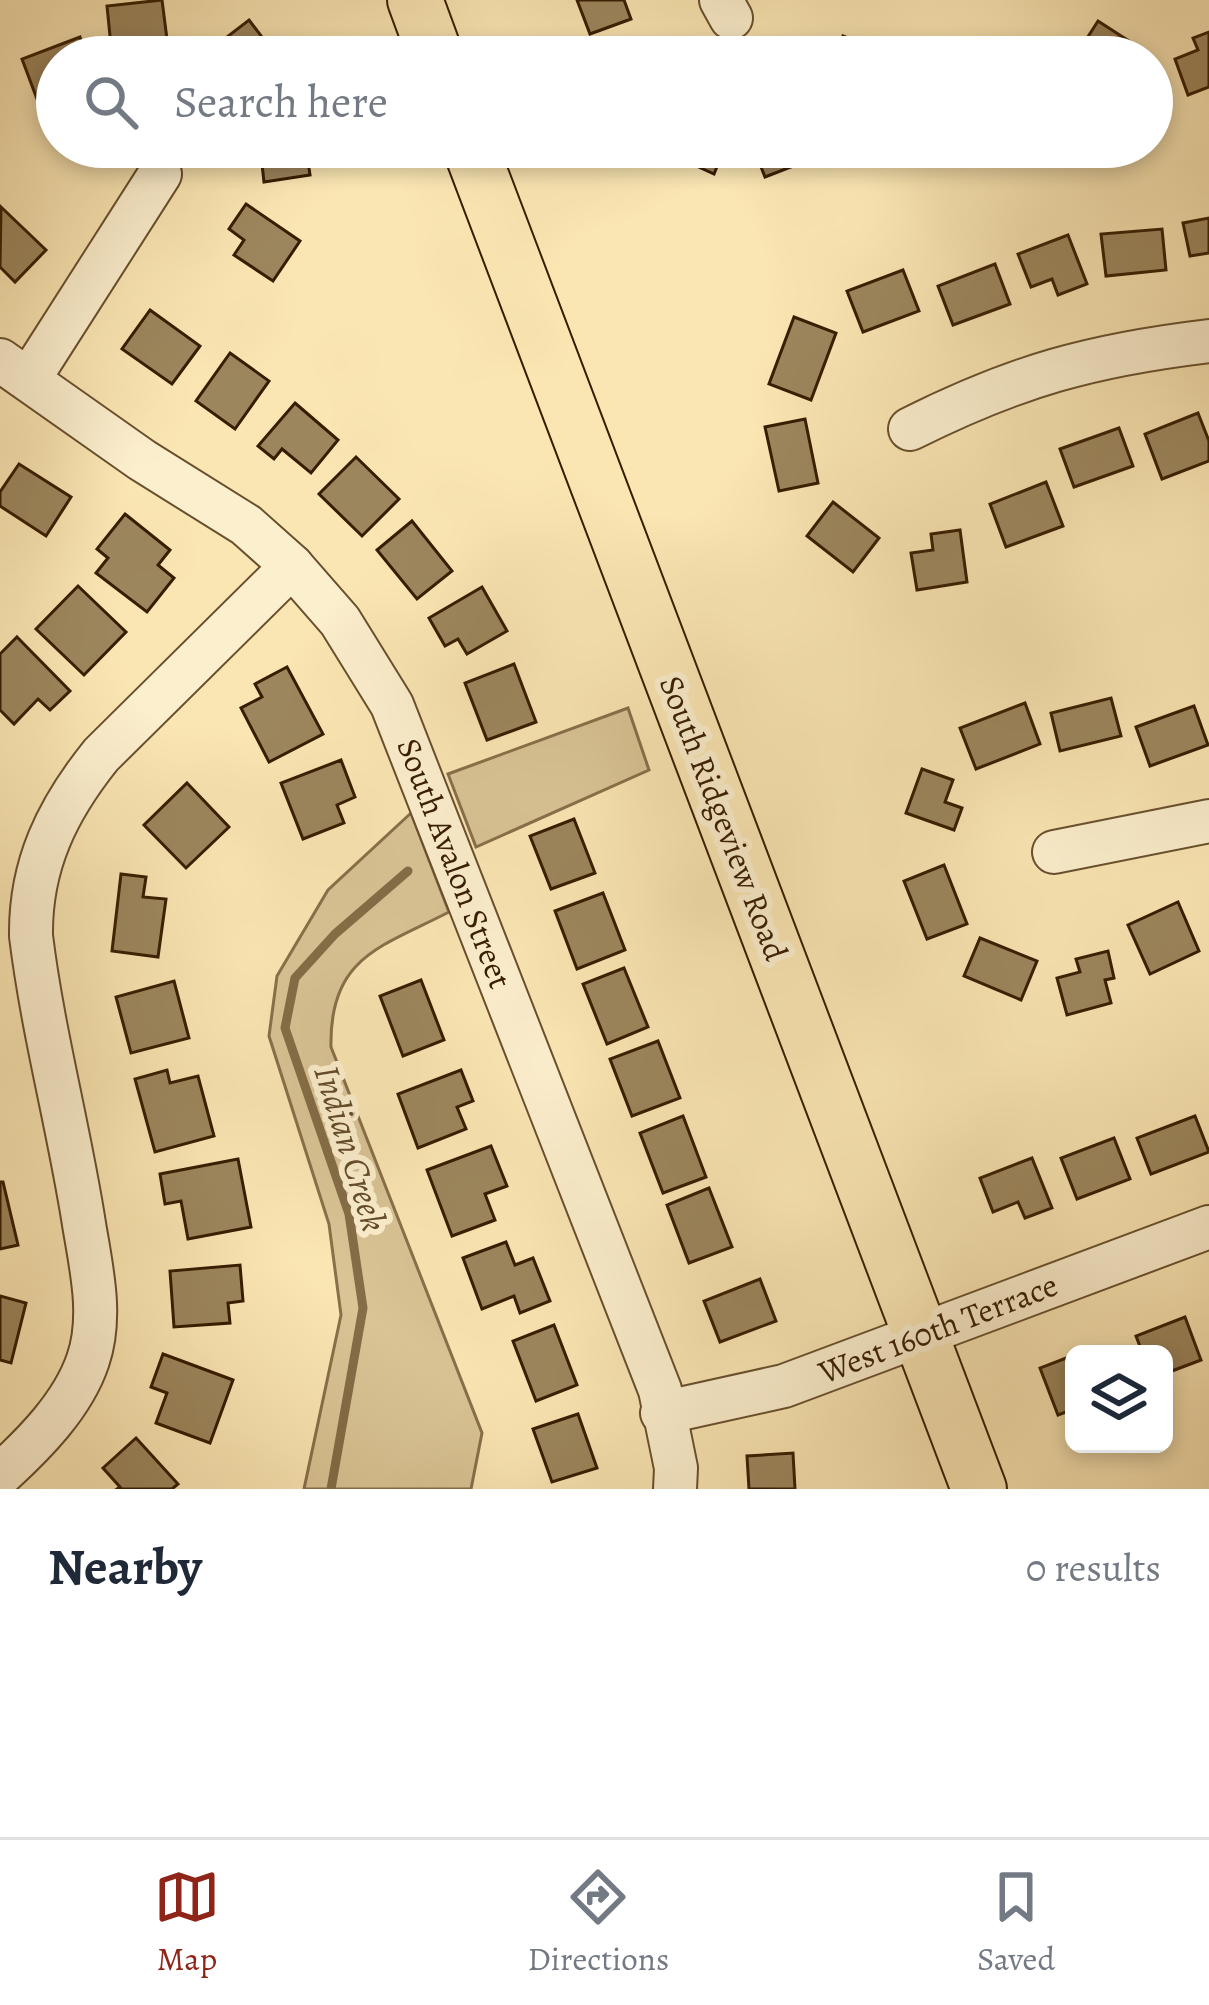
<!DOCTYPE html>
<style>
:root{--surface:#fff;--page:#f2f2f3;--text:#1f2937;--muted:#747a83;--line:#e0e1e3;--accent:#8f2418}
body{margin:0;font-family:Alegreya,serif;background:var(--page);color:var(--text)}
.controls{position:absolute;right:36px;bottom:36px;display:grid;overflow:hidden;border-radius:18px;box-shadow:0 6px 18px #0003}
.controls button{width:108px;height:108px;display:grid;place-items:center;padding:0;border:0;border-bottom:3px solid var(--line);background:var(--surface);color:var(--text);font:60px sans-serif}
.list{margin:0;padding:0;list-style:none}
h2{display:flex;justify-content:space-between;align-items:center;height:156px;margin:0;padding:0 48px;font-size:51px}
h2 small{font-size:39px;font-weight:400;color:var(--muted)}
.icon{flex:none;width:66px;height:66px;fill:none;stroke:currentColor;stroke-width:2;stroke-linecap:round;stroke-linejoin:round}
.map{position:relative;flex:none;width:1209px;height:1489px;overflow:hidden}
.search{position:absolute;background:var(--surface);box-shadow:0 6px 18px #0003;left:36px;right:36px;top:36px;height:132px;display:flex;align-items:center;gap:30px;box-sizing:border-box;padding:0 42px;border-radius:66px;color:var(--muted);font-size:45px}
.sheet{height:348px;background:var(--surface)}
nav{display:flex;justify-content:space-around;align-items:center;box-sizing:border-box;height:168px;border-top:3px solid var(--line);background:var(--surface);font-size:33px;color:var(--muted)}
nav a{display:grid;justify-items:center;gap:6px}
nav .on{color:var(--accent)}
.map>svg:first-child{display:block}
</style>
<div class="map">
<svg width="1209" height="1489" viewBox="0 0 1209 1489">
<rect width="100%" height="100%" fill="#fae6b3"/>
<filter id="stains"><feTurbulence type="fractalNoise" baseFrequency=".00167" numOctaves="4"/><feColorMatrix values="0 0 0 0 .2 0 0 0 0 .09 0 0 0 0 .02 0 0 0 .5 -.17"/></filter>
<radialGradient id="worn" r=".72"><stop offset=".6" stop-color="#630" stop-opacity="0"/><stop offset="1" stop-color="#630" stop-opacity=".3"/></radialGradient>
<!-- park -->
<g fill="#d9c495" stroke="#88704a" stroke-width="3">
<polygon points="628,708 649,770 476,847 448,774"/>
<path d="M 411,813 L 449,912 C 381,947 329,957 331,1047 L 482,1433 L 471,1489 L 304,1489 L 341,1315 L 329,1224 L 269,1036 L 277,976 L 328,890 Z"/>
</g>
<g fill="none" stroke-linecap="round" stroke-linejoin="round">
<!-- stream -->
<polyline stroke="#846d47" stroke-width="9" points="331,1489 363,1308 349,1214 285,1028 295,978 335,934 408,871"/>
</g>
<!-- building -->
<g fill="#9c865d" stroke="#371d00" stroke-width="3">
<polygon points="162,0 169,55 143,57 141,43 111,46 107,6"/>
<polygon points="577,0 624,0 631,19 590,34"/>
<polygon points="249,20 277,57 201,57"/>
<polygon points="1098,21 1149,54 1147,57 1075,57"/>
<polygon points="1209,32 1209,87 1188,95 1175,59 1198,50 1193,38"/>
<polygon points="843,36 882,52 880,57 834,57"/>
<polygon points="80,37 87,57 57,57 57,91 37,99 22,59"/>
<polygon points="260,147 306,147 310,175 264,182"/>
<polygon points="655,147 725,147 714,174"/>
<polygon points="753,147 819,147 822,155 765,177"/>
<polygon points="246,204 300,241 273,281 234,255 244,240 229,229"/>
<polygon points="1,207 46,250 15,282 0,267"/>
<polygon points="1209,218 1209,253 1190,256 1183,223"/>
<polygon points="1162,229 1166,270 1106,276 1101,234"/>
<polygon points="1068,235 1087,284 1058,295 1052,279 1031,287 1018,254"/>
<polygon points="995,264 1010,304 953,325 938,286"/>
<polygon points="903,270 919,311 863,332 847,291"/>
<polygon points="150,310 200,346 172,384 122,349"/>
<polygon points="794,317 836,333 811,400 769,384"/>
<polygon points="230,353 269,381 235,429 196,401"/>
<polygon points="295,403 338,440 311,473 282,449 274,459 258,446"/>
<polygon points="1198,413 1209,441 1209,461 1162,479 1145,434"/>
<polygon points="805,419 818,483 779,491 765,427"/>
<polygon points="1119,428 1133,466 1074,487 1060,449"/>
<polygon points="356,457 399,499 362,536 319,494"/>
<polygon points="19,464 71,497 46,536 0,506 0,492"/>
<polygon points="1046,482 1063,526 1006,547 990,504"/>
<polygon points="833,502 879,538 853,572 807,536"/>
<polygon points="125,514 170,550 158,565 174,578 147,612 96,573 108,558 97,549"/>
<polygon points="412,521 452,571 417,599 377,550"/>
<polygon points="960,530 967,582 917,590 911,553 933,550 931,534"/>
<polygon points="78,586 126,632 84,675 36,629"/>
<polygon points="482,587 507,631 467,654 458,639 445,646 429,618"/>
<polygon points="17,637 70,691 50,710 38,699 14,724 0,710 0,654"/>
<polygon points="514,664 536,722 487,740 465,683"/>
<polygon points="287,667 323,734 269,762 241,708 262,697 255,684"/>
<polygon points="1111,698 1121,736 1060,751 1051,713"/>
<polygon points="1025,703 1040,744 976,769 960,728"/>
<polygon points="1194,706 1208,745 1150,766 1136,727"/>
<polygon points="341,760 355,797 337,805 344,823 303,839 281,783"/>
<polygon points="922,769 953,780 945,802 962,808 954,830 906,813"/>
<polygon points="187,783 229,827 186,868 144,825"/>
<polygon points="574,819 595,873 551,889 530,836"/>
<polygon points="944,865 967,924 927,939 904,881"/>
<polygon points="121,874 146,877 143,897 166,899 158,957 112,951"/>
<polygon points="603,893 625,950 577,969 555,911"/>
<polygon points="1178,902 1199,951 1150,974 1128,925"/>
<polygon points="980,938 1037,961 1021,1000 964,976"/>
<polygon points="1108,951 1114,978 1105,980 1111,1003 1067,1015 1057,978 1080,972 1076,959"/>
<polygon points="624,968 648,1027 607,1044 583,984"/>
<polygon points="421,980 444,1040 403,1056 380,996"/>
<polygon points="174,981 189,1038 131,1053 116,997"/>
<polygon points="658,1041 680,1098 632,1116 610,1059"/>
<polygon points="167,1070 170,1083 198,1076 214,1136 155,1152 135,1079"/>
<polygon points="461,1070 473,1101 457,1107 466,1129 418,1148 398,1094"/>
<polygon points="683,1116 706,1177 663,1193 640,1133"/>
<polygon points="1195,1116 1209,1152 1151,1174 1137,1138"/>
<polygon points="1114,1138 1130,1179 1077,1199 1061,1158"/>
<polygon points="491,1146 507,1186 485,1194 495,1220 452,1236 427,1170"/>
<polygon points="1032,1158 1052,1208 1025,1218 1018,1202 993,1212 980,1178"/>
<polygon points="238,1159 251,1227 188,1239 181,1201 165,1204 160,1174"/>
<polygon points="0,1182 3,1182 18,1245 0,1249"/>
<polygon points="709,1188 732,1247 689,1263 667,1205"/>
<polygon points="506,1242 515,1265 533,1258 550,1301 520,1313 514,1296 482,1309 463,1258"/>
<polygon points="240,1265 243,1301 228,1303 230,1323 174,1327 170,1271"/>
<polygon points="760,1279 776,1321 720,1342 704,1301"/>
<polygon points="0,1296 26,1303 11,1363 0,1360"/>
<polygon points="1185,1317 1201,1360 1164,1374 1164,1354 1143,1354 1136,1336"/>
<polygon points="554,1325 577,1385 536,1401 513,1341"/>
<polygon points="163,1354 233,1380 210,1443 156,1423 167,1393 151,1387"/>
<polygon points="1074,1355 1074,1409 1058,1415 1040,1368"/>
<polygon points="578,1414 597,1468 552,1482 533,1429"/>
<polygon points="136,1438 178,1484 172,1489 117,1489 120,1487 103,1468"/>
<polygon points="793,1453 795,1489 749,1489 747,1456"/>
</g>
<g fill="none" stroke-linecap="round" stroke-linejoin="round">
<defs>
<g id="minor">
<polyline points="721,0 731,18"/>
<polyline points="0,360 142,460 246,525 292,566 340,621 392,705 660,1390 676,1468 675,1489"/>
<polyline points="29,379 160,174"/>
<path d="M 910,429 C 1016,376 1091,355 1209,341"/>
<polyline points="1054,852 1209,821"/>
<polyline points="662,1413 784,1386 1209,1227"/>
<path d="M 0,1475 C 34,1444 73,1405 88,1360 C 103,1316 91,1267 84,1224 C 69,1128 43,1033 31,936 C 30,865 57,810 101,755 L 292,566"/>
</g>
<g id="major">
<polyline points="415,0 436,57"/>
<polyline points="470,147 979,1489"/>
</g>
</defs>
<!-- minor casing -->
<use href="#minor" stroke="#684f2d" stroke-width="46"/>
<!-- major casing -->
<use href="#major" stroke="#371d00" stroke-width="58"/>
<!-- minor -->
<use href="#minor" stroke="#fcefce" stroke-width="42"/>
<!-- major -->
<use href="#major" stroke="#fae6b3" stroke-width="54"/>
</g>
<g text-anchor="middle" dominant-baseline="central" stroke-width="12" stroke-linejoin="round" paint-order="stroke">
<!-- street labels -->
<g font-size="33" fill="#371d00" stroke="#fcefce">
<text transform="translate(724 818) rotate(69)">South Ridgeview Road</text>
<text transform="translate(455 863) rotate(69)">South Avalon Street</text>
<text transform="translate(938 1328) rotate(-21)">West 160th Terrace</text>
</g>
<!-- water labels -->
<g font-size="36" font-style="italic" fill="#644c29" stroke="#fcefce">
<text transform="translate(351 1148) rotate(73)">Indian Creek</text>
</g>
</g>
<rect width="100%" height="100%" filter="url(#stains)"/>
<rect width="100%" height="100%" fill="url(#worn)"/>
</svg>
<div class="controls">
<button><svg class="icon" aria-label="layers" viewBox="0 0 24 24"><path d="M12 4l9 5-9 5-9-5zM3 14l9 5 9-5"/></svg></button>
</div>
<div class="search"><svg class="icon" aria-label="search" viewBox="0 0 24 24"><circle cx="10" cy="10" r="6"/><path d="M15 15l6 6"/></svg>Search here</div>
</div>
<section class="sheet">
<h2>Nearby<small>0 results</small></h2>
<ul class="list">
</ul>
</section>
<nav>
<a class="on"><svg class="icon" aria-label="map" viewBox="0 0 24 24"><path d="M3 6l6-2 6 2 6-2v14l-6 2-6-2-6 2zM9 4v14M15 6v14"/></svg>Map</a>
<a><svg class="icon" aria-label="directions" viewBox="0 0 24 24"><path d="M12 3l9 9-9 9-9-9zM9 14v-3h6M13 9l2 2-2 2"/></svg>Directions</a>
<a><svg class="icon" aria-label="saved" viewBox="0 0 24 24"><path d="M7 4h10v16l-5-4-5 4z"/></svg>Saved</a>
</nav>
